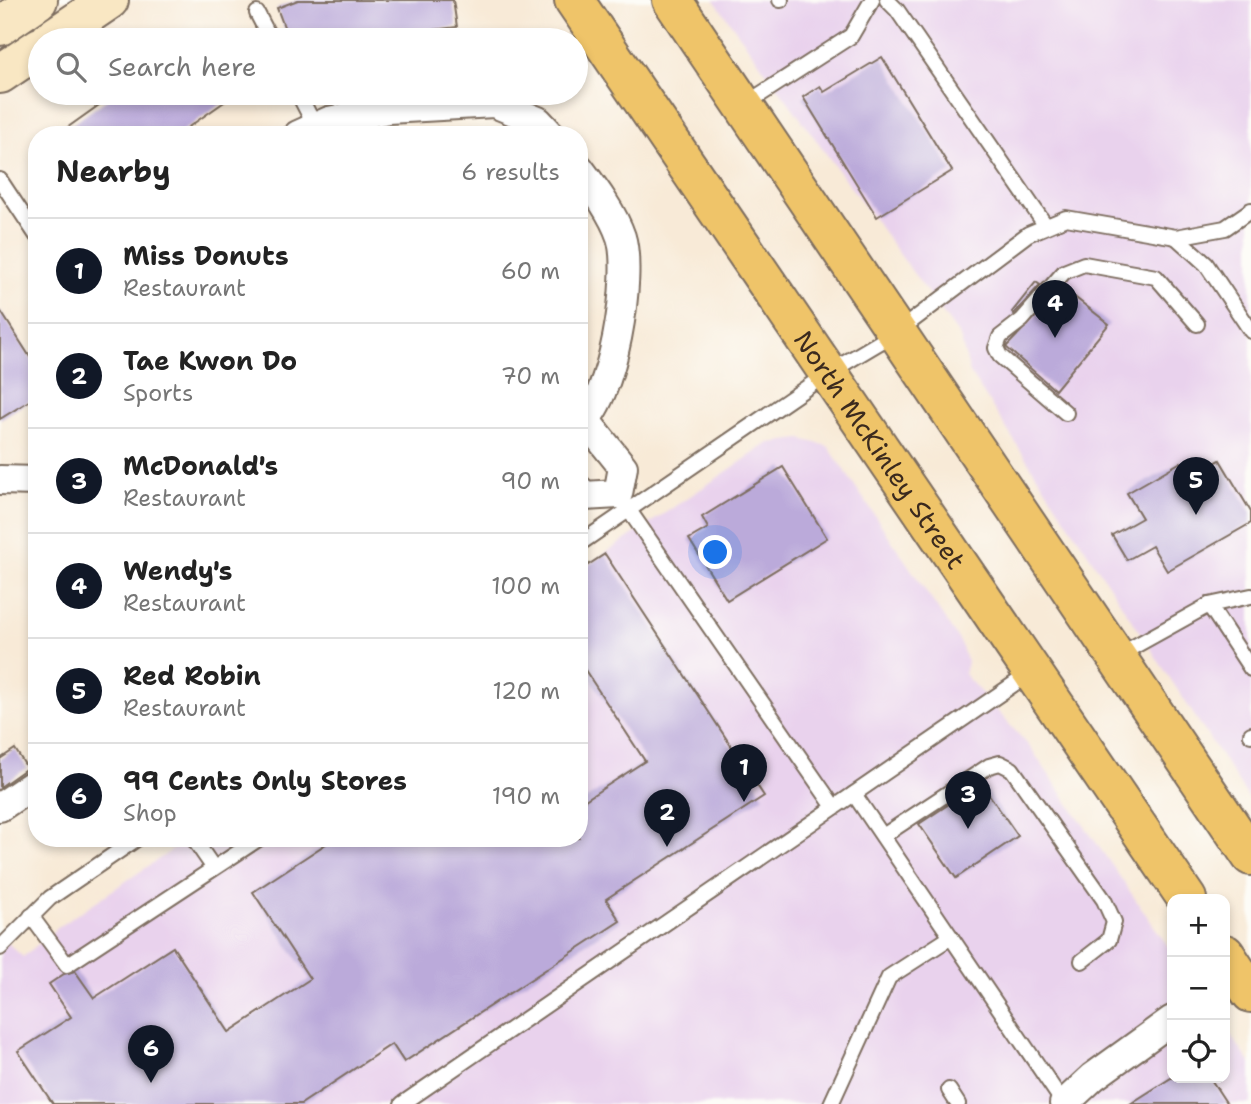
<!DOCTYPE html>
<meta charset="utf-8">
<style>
:root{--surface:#fff;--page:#f6f6f6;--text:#222;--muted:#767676;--line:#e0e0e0;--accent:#111827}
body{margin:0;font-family:"Shantell Sans",sans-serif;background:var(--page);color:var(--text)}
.controls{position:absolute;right:21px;bottom:21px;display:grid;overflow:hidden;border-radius:14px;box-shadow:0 4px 10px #0003}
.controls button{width:63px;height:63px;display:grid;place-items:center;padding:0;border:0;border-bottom:2px solid var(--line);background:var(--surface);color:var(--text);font:35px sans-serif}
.you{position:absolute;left:716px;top:553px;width:24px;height:24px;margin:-18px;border:5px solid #fff;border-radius:50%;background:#1a73e8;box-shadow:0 0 0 10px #1a73e833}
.badge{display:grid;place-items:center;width:46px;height:46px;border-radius:50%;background:var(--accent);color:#fff;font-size:23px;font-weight:700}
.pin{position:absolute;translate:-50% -58px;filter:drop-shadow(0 2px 4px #0008)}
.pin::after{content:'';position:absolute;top:37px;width:24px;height:21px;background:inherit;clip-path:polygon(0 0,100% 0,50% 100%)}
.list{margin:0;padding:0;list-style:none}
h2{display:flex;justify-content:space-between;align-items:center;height:91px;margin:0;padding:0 28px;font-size:30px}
h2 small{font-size:23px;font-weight:400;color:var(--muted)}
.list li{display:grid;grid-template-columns:46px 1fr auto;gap:21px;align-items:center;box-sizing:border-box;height:105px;padding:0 28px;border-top:2px solid var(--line)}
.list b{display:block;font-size:26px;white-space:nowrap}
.list p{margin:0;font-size:23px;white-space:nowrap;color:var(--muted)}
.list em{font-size:23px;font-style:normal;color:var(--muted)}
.icon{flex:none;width:38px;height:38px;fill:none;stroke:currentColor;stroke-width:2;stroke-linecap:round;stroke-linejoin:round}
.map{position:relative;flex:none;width:1251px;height:1104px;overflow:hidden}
.search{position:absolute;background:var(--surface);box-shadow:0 4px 10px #0003;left:28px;top:28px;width:560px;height:77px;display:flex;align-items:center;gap:18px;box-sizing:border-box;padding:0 24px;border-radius:38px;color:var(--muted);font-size:26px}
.panel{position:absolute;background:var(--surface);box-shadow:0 4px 10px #0003;left:28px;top:126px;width:560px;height:721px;border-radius:28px}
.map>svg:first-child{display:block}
</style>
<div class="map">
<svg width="1251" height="1104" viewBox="0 0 1251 1104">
<rect width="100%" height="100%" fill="#fdfcf7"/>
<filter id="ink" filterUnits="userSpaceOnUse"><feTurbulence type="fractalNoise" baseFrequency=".0143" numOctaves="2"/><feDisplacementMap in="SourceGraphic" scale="14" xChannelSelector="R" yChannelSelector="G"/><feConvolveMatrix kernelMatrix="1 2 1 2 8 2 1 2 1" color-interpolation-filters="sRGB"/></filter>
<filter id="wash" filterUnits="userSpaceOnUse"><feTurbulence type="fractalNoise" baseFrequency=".00686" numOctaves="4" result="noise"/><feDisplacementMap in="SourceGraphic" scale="28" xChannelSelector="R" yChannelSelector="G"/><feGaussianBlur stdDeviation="1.57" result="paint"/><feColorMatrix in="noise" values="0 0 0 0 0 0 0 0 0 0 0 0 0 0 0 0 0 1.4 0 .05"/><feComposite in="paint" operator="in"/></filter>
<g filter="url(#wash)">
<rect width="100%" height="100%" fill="#f8ead7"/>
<!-- built -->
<g fill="#e9d2ed">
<polygon points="714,0 1251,0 1251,802 970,373 960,337"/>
<polygon points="801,439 828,446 960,642 967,662 964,674 1029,746 1172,952 1172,1078 1225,1078 1225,1027 1251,1064 1251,1104 0,1104 0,936 23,957 61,925 190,838 579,838 579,571 769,443"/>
</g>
<g id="blocks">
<!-- building -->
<g fill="#bbaada">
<polygon points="298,0 453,0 457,27 353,40 289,40 277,8"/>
<polygon points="882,57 952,171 877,217 803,97 820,86 824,92"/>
<polygon points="116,93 237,93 177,135 57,135"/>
<polygon points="1036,282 1040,285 1014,314 1012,312"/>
<polygon points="1063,288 1109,324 1055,390 1006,347"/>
<polygon points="0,310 37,368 37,396 0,419"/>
<polygon points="1220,460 1251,512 1251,523 1167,571 1152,546 1127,560 1112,535 1142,518 1127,493 1181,462 1191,478"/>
<polygon points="783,467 827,538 727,600 689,539 708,528 702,517"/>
<polygon points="605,554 764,796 606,899 620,921 404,1062 392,1044 301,1104 53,1104 18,1051 71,1017 49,984 64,974 75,971 94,998 173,947 229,1032 310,979 253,892 335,838 579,838 579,804 645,761 579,661 579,571"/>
<polygon points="15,749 27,768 0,787 0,759"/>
<polygon points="981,783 1018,836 956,878 919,824"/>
<polygon points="1171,1078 1210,1078 1227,1104 1130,1104"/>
</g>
</g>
</g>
<g filter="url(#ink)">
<use href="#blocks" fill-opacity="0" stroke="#7d6d5f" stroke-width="2"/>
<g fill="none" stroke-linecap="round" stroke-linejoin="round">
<defs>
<g id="lane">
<polyline points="780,0 781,0"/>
<polyline points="887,0 897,10 1046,226"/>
<polyline points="257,13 271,40"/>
<polyline points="298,93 315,126"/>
<polyline points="744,105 851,36 872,0"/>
<polyline points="0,180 37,236"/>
<polyline points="1176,237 1206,264 1251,331"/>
<polyline points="1066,413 1000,356 996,348 1000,337 1022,320 1064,272 1084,264 1156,277 1197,324"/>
<polyline points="624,503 834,807"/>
<polyline points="579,544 828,373 897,332 1028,234 1066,218 1176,237 1225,228 1251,210"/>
<polyline points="1209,605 1251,669"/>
<polyline points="1117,656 1209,605 1251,596"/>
<polyline points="1251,734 1251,735"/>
<polyline points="854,794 1064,1104"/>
<polyline points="883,836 989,766 1000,763 1012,769 1104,900 1114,922 1109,940 1082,961"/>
<polyline points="193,838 213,867"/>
<polyline points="31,916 67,965 260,838"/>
<polyline points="0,948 50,898 138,838"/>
<polyline points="949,1090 958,1104"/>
<polyline points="402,1104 1030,673"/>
<polyline points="831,1104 889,977 951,937"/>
</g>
<g id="street">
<polyline points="298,135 329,121 388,109 494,103 538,121 551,135"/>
<path d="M 579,168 C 594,188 613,213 621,237 C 633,275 613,402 579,425"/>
<polyline points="0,480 37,481"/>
<polyline points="579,490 584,496 618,494 623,467 586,421"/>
<polyline points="0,807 37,782"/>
<polyline points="1064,1104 1093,1077 1172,1020"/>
</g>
<g id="secondary">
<polyline points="0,26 38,0"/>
<polyline points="50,40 109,0"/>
<polyline points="0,74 40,47"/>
</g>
<g id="primary">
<path id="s1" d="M 574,0 L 1187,899"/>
<polyline points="672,0 1251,856"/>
<polyline points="1225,954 1251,993"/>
</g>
</defs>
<!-- lane casing -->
<use href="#lane" stroke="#7d6d5f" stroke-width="18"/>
<!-- street casing -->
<use href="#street" stroke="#7d6d5f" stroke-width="32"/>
<!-- secondary casing -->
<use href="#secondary" stroke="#7d6d5f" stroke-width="42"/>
<!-- primary casing -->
<use href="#primary" stroke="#7d6d5f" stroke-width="42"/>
<!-- lane -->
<use href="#lane" stroke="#fff" stroke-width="14"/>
<!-- street -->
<use href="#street" stroke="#fff" stroke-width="28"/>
<!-- secondary -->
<use href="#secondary" stroke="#f9e7c3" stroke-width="38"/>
<!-- primary -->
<use href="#primary" stroke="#efc469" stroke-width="38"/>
</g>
</g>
<g text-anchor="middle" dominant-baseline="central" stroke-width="7" stroke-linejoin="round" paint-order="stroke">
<!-- street labels -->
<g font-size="26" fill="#3b2a1e" stroke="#fdfcf7">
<text stroke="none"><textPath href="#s1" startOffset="544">North McKinley Street</textPath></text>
</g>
</g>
</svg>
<div class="controls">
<button>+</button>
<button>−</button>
<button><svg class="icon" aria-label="locate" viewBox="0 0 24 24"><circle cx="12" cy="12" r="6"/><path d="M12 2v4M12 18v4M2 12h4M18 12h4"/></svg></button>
</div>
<div class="you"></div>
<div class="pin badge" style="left:744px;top:802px">1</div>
<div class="pin badge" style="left:667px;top:847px">2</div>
<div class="pin badge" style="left:968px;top:829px">3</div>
<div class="pin badge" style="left:1055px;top:338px">4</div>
<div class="pin badge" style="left:1196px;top:515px">5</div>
<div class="pin badge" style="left:151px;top:1083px">6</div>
<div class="search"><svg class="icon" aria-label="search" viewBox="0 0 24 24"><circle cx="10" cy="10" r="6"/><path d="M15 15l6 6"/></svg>Search here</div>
<section class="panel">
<h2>Nearby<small>6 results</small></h2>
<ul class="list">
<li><span class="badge">1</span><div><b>Miss Donuts</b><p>Restaurant</p></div><em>60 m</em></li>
<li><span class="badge">2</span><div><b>Tae Kwon Do</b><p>Sports</p></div><em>70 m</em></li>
<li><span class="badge">3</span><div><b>McDonald's</b><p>Restaurant</p></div><em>90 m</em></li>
<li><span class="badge">4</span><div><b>Wendy's</b><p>Restaurant</p></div><em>100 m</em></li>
<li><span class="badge">5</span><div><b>Red Robin</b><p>Restaurant</p></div><em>120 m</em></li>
<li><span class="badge">6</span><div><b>99 Cents Only Stores</b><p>Shop</p></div><em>190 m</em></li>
</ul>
</section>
</div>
